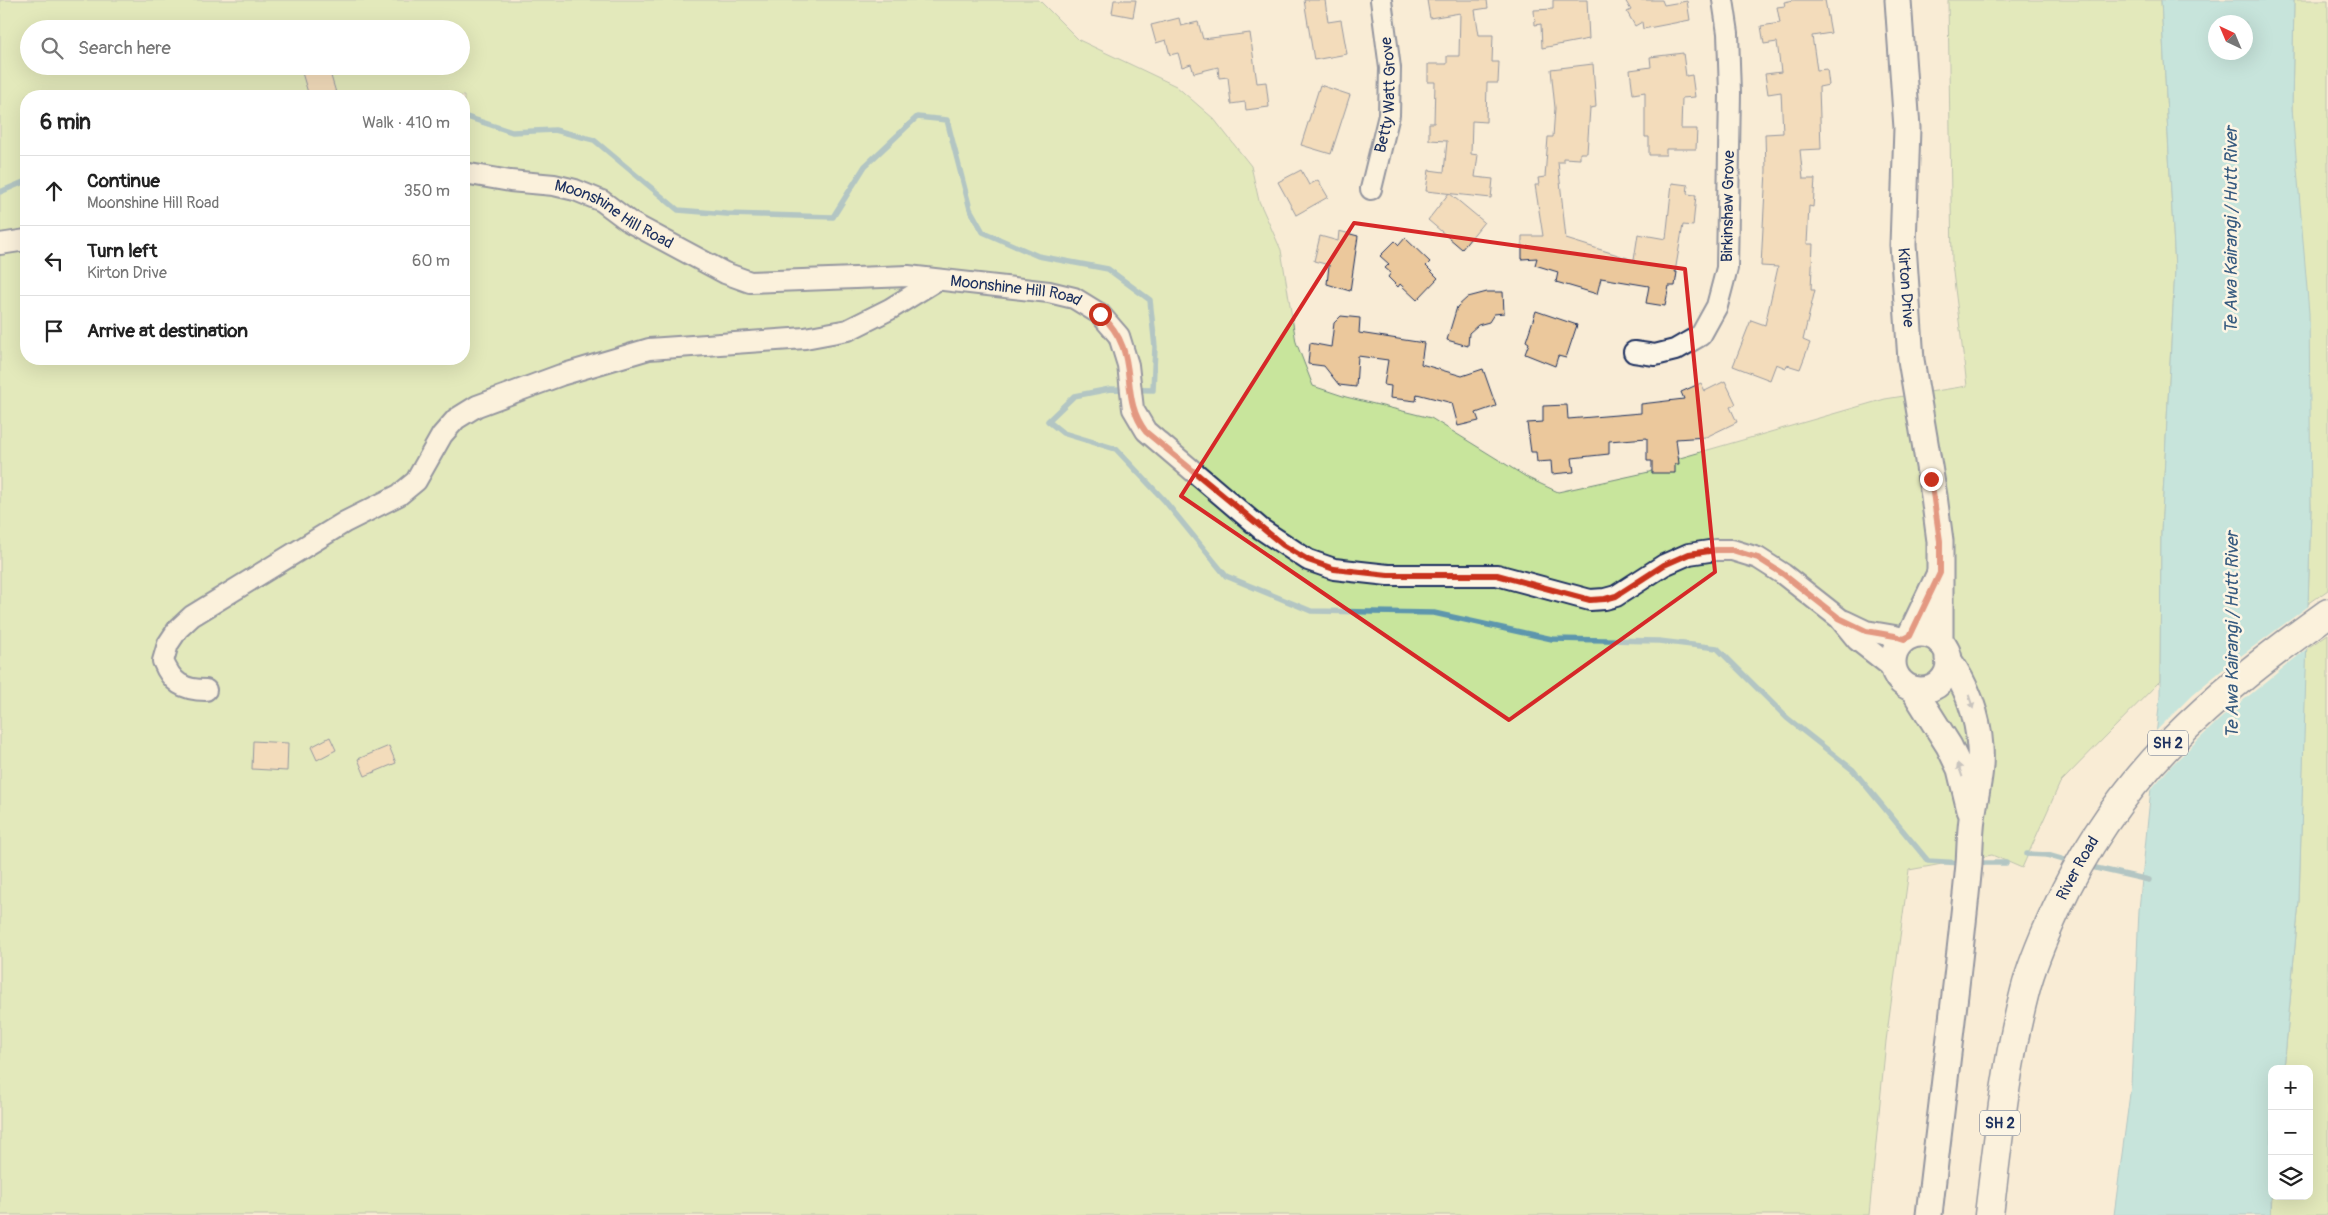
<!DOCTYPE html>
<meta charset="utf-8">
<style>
:root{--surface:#fff;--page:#f6f6f6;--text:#222;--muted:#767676;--line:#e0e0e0}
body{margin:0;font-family:Pangolin,sans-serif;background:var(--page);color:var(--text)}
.controls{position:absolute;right:15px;bottom:15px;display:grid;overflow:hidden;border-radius:10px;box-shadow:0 5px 20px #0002}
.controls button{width:45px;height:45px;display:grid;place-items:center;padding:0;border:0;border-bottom:1px solid var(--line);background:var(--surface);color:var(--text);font:25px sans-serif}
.compass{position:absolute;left:2208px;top:15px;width:45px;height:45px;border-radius:50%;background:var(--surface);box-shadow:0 5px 20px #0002;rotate:316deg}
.stop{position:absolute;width:15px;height:15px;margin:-11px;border:4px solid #c8321e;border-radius:50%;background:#fff}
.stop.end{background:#c8321e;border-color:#fff;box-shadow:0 1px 5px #0008}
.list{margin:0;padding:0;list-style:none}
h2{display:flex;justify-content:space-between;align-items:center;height:65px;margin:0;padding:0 20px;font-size:21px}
h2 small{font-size:16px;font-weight:400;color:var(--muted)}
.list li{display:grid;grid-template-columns:32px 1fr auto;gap:15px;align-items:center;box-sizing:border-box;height:70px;padding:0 20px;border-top:1px solid var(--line)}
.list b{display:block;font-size:19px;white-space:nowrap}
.list p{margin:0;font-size:16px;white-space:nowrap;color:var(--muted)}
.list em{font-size:16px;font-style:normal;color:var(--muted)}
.icon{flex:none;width:28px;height:28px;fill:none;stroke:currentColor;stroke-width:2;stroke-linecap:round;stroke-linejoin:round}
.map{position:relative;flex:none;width:2328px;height:1215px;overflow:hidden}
.search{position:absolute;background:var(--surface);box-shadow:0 5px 20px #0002;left:20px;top:20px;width:450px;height:55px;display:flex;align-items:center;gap:12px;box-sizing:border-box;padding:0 18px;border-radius:28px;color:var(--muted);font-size:19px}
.panel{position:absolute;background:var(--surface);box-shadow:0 5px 20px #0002;left:20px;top:90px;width:450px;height:275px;border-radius:20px}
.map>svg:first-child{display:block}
</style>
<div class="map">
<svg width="2328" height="1215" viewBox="0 0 2328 1215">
<rect width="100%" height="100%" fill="#f9ecd6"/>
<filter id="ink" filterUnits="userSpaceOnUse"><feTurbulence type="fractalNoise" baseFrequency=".02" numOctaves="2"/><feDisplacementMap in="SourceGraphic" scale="10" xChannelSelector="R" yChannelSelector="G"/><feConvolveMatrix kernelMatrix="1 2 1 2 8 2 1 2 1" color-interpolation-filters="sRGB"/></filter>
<g filter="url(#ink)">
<!-- green -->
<g fill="#c8e59c" stroke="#728a7d" fill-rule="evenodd">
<path d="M 0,0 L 1039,0 L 1079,40 L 1176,86 L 1214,119 L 1251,166 L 1259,201 L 1281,250 L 1296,342 L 1313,386 L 1346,397 L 1431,418 L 1528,478 L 1558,492 L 1649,472 L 1680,458 L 1885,399 L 1967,386 L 1952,264 L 1948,0 L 2161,0 L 2175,269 L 2161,533 L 2160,681 L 2060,783 L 2022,868 L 1992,855 L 1909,870 L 1886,1041 L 1869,1215 L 0,1215 ZM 29,29 L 461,29 L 461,66 L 29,66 ZM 26,96 L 464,96 L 464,359 L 26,359 Z"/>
<polygon points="2294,0 2328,0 2328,590 2308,604 2311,508 2292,108"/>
<polygon points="2328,634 2328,1215 2271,1215 2272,1196 2309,1196 2309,1069 2284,1069 2299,901 2306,649"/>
</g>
<!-- water -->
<path fill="#89dae2" stroke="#5d96ad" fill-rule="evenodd" d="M 2161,0 L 2294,0 L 2292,108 L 2309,313 L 2311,508 L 2299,901 L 2284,1069 L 2272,1069 L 2271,1215 L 2114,1215 L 2131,1086 L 2139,910 L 2160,696 L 2161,533 L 2175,269 ZM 2216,22 L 2246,22 L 2246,52 L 2216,52 Z"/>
<!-- pier -->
<polygon fill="#f9ecd6" points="2310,605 2309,647 2220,719 2172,765 2148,793 2155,732 2193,694 2226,667"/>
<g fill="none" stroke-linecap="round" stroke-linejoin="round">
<!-- stream -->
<g stroke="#5d96ad" stroke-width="5.5">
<polyline points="464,116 512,132 555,130 594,140 678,210 727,214 833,217 865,166 917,117 947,120 970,209 983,232 1038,256 1108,269 1150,300 1155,347 1153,390 1110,389 1074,396 1048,421 1063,433 1116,449 1164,500 1226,576 1311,611 1434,613 1552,639 1659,641 1717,648 1787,718 1853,770 1928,861 1963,863"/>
<polyline points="0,192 26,181"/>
<polyline points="2027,854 2047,855 2071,862"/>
<polyline points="1974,863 2006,863"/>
<polyline points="2087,866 2149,880"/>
</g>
</g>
<!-- building -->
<g fill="#ebc89c" stroke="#1b2f5e">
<polygon points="1114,0 1136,0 1133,17 1112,13"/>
<polygon points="1304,0 1325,0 1328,22 1341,20 1347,54 1314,60"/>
<polygon points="1427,0 1487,0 1488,8 1475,10 1479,35 1493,35 1492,62 1499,62 1498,83 1487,83 1486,122 1472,121 1471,154 1478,155 1475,177 1493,179 1491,198 1426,191 1429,170 1444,172 1447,141 1429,140 1429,123 1434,123 1435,82 1428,82 1428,64 1447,64 1447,56 1459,56 1460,13 1430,18"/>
<polygon points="1553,0 1587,0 1589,39 1542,48 1541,24 1535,25 1534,10 1553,9"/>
<polygon points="1625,0 1662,0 1664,5 1687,1 1690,20 1643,29 1642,22 1635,26 1627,12 1631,10"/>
<polygon points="1794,0 1825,0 1831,33 1812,36 1817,70 1827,69 1829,85 1819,87 1821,149 1800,150 1803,179 1815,179 1813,207 1809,206 1807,244 1813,244 1811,290 1815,290 1803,340 1810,343 1800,369 1787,365 1786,368 1776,364 1770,380 1733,366 1751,320 1765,325 1778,267 1761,266 1766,170 1765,134 1783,133 1781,92 1768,94 1765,74 1781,72 1777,42 1764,44 1761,26 1780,23 1777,7 1785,6 1784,2"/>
<polygon points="1179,18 1181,26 1198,22 1203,39 1250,33 1257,83 1266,82 1269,107 1246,110 1245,102 1231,104 1228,77 1219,78 1218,67 1194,73 1191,64 1182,67 1178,53 1170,55 1166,40 1156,43 1151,25"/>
<polygon points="1683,53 1686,76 1692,75 1695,97 1682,98 1681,129 1697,129 1696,149 1666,149 1666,155 1649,155 1649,137 1645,137 1645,92 1633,94 1630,70 1651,67 1650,57"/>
<polygon points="1593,64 1596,107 1590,108 1587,153 1580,153 1580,159 1563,158 1563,162 1558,162 1566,239 1634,260 1638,234 1666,239 1672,183 1688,185 1687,194 1696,195 1693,226 1683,225 1675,272 1677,272 1675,286 1669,286 1665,306 1646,303 1649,286 1601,278 1597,294 1556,282 1558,272 1535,265 1537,258 1522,259 1522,236 1543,236 1535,185 1539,185 1538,178 1545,177 1548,137 1553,137 1555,108 1551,69"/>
<polygon points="300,66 328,66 337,96 309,96"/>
<polygon points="1320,85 1350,95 1331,154 1301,145"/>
<polygon points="1301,170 1309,185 1318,180 1328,197 1296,215 1278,182"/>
<polygon points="1449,193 1484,222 1462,249 1428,220"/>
<polygon points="1339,231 1358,236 1350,291 1327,284 1329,265 1314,261 1320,236 1338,241"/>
<polygon points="1405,238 1430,262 1426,266 1438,278 1417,300 1400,284 1398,287 1388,277 1391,273 1385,268 1389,264 1380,256 1395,241 1399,245"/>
<polygon points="1487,292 1503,292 1504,313 1494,314 1489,322 1478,325 1469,333 1468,346 1447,340 1457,307 1468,297"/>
<polygon points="1536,311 1577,325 1566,358 1558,356 1555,366 1525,354 1529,343 1526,341"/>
<polygon points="1341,316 1360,318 1359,333 1424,343 1421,364 1462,376 1483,369 1496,406 1476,413 1479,421 1458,426 1452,403 1417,394 1416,401 1390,398 1391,386 1384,385 1388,360 1358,356 1356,387 1339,385 1324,366 1308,364 1310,343 1331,347 1334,323"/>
<polygon points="1725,381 1736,404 1730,407 1737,422 1706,437 1676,439 1679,464 1675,464 1675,473 1652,473 1652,461 1647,461 1647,438 1609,441 1609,454 1572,458 1574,472 1552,474 1551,461 1537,462 1536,452 1531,452 1527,423 1543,422 1543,406 1567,405 1568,419 1641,413 1641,404 1684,399 1681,392 1701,383 1705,391"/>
<polygon points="330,737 336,750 317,760 311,747"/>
<polygon points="253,741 288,743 287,771 252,769"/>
<polygon points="389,746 396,763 365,776 358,759"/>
</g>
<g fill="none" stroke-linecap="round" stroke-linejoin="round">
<defs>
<g id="minor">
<path id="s1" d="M 464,173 L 510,181 L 554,185 L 575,190 L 602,201 L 630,222 L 725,273 L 750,282 L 908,276 L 1049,292 L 1074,298 L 1100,314 L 1119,336 L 1128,365 L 1133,409 L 1146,431 L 1261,529 L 1308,560 L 1334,569 L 1388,575 L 1497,575 L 1590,600 L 1605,599 L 1616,596 L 1664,565 L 1689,554 L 1716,550 L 1732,550 L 1758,558 L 1783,574 L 1839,618 L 1857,640 L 1894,669"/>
<path id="s2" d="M 1371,189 L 1389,115 L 1390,68 L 1381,0"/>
<polyline points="0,244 26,240"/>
<path id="s3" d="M 1634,352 L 1655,355 L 1675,350 L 1701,335 L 1717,306 L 1727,268 L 1730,93 L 1728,33 L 1723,0"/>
<polyline points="1845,621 1866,631 1895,636 1905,639"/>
<path d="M 206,690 C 183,690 172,683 163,661 L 168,644 L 178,629 L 192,616 L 345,522 L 399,495 L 416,481 L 442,435 L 456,419 L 477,406 L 561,375 L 649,349 L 805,338 L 848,330 L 890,309 L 937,280"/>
</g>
<g id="tertiary">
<path id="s4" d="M 1898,0 L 1907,128 L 1903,245 L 1911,360 L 1934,496 L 1940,541 L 1940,642"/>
<circle cx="1921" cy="662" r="28"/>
<polyline points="1910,636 1939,575"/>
<polyline points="1913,689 1949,746 1960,769 1970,810"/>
<path d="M 1929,1215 C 1942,1098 1958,981 1969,864 C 1970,849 1970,834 1972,819 C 1975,794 1982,774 1980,747 C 1978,715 1967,686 1948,659"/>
</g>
<g id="trunk">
<path id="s5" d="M 1989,1215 C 1998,1140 2006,1064 2025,991 C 2032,963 2044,936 2056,910 C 2118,774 2210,698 2328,613"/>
</g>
</defs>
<!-- minor casing -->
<use href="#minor" stroke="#1b2f5e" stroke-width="24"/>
<!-- tertiary casing -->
<use href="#tertiary" stroke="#1b2f5e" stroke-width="29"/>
<!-- trunk casing -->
<use href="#trunk" stroke="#1b2f5e" stroke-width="31"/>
<!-- minor -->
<use href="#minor" stroke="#fcf5e5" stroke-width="20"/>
<!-- tertiary -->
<use href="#tertiary" stroke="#fcf5e5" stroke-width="25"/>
<!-- trunk -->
<use href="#trunk" stroke="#fcf5e5" stroke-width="28"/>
</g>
<!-- one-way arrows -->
<defs><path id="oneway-solid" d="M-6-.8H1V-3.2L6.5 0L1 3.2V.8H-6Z" transform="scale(1.25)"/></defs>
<g fill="#8c92a2">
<use href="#oneway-solid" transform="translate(1971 702) rotate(72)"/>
<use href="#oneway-solid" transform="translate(1960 770) rotate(-109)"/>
</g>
</g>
<g fill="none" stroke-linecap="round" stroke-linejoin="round" filter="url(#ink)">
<!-- route -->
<path stroke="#c8321e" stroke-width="6" d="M 1100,314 C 1144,354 1116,393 1146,432 L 1283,545 L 1308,560 L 1334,569 L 1388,575 L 1497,575 L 1590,600 L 1605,599 L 1616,596 L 1664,565 L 1689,554 L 1716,550 L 1732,550 L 1758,558 L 1783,574 L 1839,618 L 1866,631 L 1895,636 L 1904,639 L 1910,636 L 1940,573 L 1940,541 L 1931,479"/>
</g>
<!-- marked area -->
<path d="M0 0H2328V1215H0ZM 1354,223 L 1685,269 L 1715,572 L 1509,720 L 1181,496 Z" fill="#f9ecd6" fill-opacity=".55" fill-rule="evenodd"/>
<path fill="none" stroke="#d62828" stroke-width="4" stroke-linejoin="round" d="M 1354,223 L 1685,269 L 1715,572 L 1509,720 L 1181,496 Z"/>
<g text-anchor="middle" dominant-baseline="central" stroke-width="5" stroke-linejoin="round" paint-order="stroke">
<!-- shield labels -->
<g fill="#fcf5e5" stroke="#5e6a86" stroke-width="1">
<rect x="2148" y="730.5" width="40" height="25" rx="4"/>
<rect x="1980" y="1110.5" width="40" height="25" rx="4"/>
</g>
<g font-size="15" font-weight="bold" fill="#1b2f5e">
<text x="2168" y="743">SH 2</text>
<text x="2000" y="1123">SH 2</text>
</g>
<!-- street labels -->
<g font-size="16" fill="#1b2f5e" stroke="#fcf5e5">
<text stroke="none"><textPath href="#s2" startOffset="96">Betty Watt Grove</textPath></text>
<text stroke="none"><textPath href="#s3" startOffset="206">Birkinshaw Grove</textPath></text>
<text stroke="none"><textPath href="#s1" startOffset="158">Moonshine Hill Road</textPath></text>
<text stroke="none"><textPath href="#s4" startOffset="288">Kirton Drive</textPath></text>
<text stroke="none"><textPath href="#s1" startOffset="578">Moonshine Hill Road</textPath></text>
<text stroke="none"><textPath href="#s5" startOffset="361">River Road</textPath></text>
</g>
<!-- water labels -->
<g font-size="18" font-style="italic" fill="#365a7f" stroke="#fcf5e5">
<text transform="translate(2231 230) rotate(-90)">Te Awa Kairangi / Hutt River</text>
<text transform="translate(2232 635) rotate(-90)">Te Awa Kairangi / Hutt River</text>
</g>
</g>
</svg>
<div class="controls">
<button>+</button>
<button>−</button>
<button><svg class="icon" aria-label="layers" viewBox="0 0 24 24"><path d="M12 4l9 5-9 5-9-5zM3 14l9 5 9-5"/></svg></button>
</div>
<svg class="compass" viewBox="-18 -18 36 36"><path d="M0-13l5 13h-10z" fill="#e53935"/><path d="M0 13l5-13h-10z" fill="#767676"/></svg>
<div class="stop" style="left:1100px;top:314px"></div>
<div class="stop end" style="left:1931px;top:479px"></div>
<div class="search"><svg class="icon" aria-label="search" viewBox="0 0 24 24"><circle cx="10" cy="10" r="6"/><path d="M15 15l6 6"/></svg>Search here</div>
<section class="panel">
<h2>6 min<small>Walk · 410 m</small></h2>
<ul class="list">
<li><svg class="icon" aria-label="ahead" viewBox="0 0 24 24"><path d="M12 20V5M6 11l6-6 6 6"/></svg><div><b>Continue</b><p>Moonshine Hill Road</p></div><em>350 m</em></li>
<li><svg class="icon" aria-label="left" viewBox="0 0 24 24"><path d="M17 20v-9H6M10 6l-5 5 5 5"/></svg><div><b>Turn left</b><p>Kirton Drive</p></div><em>60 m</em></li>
<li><svg class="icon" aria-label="arrive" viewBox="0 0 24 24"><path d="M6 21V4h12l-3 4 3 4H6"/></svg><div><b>Arrive at destination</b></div></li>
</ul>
</section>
</div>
